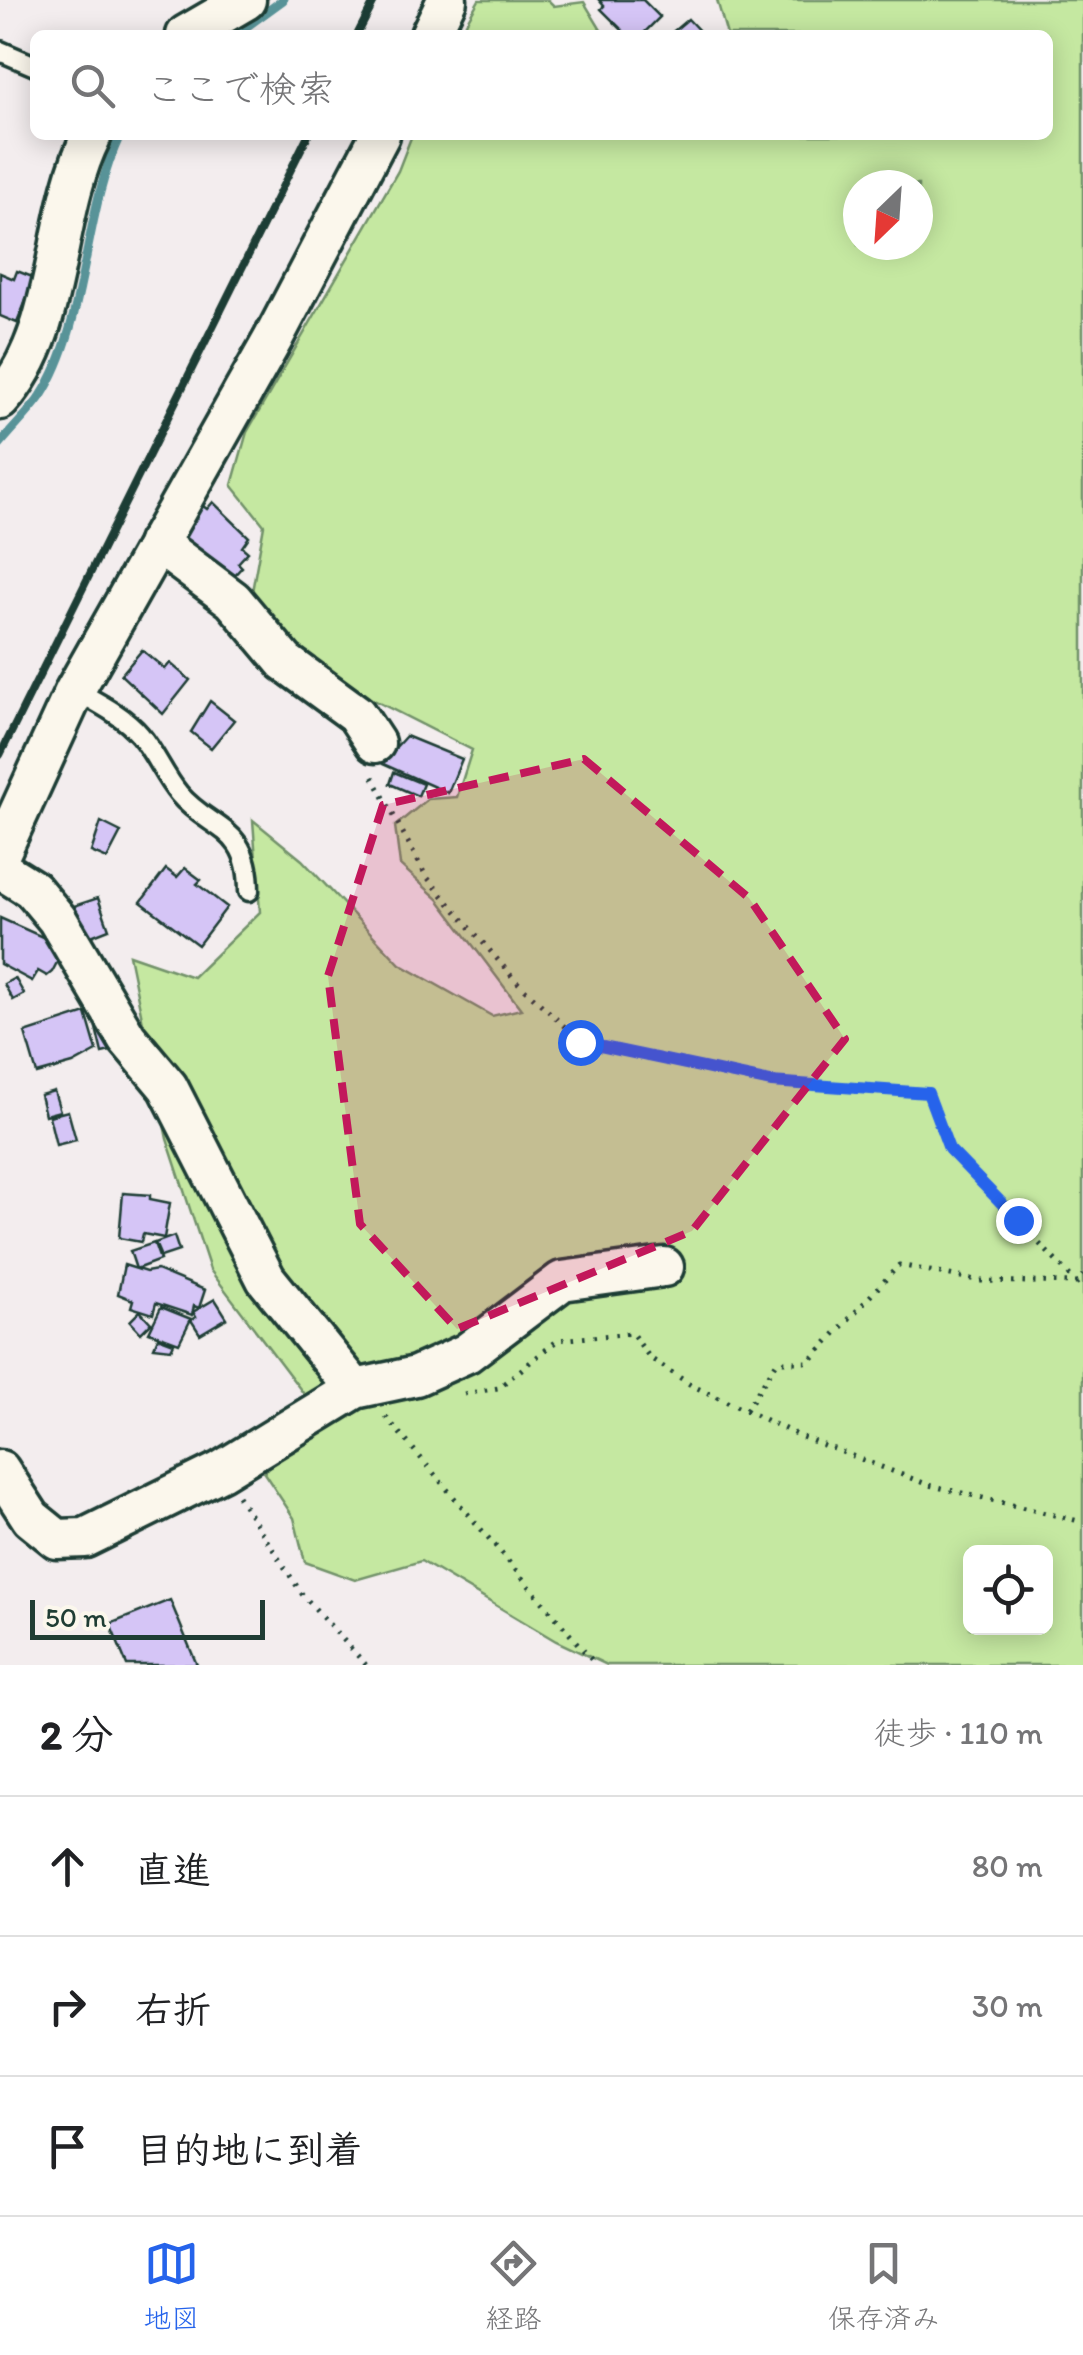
<!DOCTYPE html>
<html lang="ja">
<meta charset="utf-8">
<style>
:root{--surface:#fff;--page:#f2f2f2;--text:#202124;--muted:#757577;--line:#e0e0e0;--accent:#2563eb}
body{margin:0;font-family:Itim,"Klee One",sans-serif;background:var(--page);color:var(--text)}
.controls{position:absolute;right:30px;bottom:30px;display:grid;overflow:hidden;border-radius:15px;box-shadow:0 5px 25px #0003}
.controls button{width:90px;height:90px;display:grid;place-items:center;padding:0;border:0;border-bottom:2px solid var(--line);background:var(--surface);color:var(--text);font:50px sans-serif}
.compass{position:absolute;left:843px;top:170px;width:90px;height:90px;border-radius:50%;background:var(--surface);box-shadow:0 5px 25px #0003;rotate:205deg}
.scale{position:absolute;left:30px;bottom:25px;width:235px;box-sizing:border-box;padding-left:10px;border:5px solid #1f3d34;border-top:0;font-size:28px;line-height:35px;white-space:nowrap;color:#1f3d34;-webkit-text-stroke:8px #fbf7ec;paint-order:stroke}
.stop{position:absolute;width:30px;height:30px;margin:-22px;border:8px solid #2563eb;border-radius:50%;background:#fff}
.stop.end{background:#2563eb;border-color:#fff;box-shadow:0 2px 10px #0008}
.list{margin:0;padding:0;list-style:none}
h2{display:flex;justify-content:space-between;align-items:center;height:130px;margin:0;padding:0 40px;font-size:42px}
h2 small{font-size:32px;font-weight:400;color:var(--muted)}
.list li{display:grid;grid-template-columns:65px 1fr auto;gap:30px;align-items:center;box-sizing:border-box;height:140px;padding:0 40px;border-top:2px solid var(--line)}
.list b{display:block;font-size:38px;white-space:nowrap}
.list em{font-size:32px;font-style:normal;color:var(--muted)}
.icon{flex:none;width:55px;height:55px;fill:none;stroke:currentColor;stroke-width:2;stroke-linecap:round;stroke-linejoin:round}
.map{position:relative;flex:none;width:1083px;height:1665px;overflow:hidden}
.search{position:absolute;background:var(--surface);box-shadow:0 5px 25px #0003;left:30px;right:30px;top:30px;height:110px;display:flex;align-items:center;gap:25px;box-sizing:border-box;padding:0 35px;border-radius:15px;color:var(--muted);font-size:38px}
.sheet{height:550px;background:var(--surface)}
nav{display:flex;justify-content:space-around;align-items:center;box-sizing:border-box;height:140px;border-top:2px solid var(--line);background:var(--surface);font-size:28px;color:var(--muted)}
nav a{display:grid;justify-items:center;gap:5px}
nav .on{color:var(--accent)}
.map>svg:first-child{display:block}
</style>
<div class="map">
<svg width="1083" height="1665" viewBox="0 0 1083 1665">
<rect width="100%" height="100%" fill="#f3edee"/>
<filter id="ink" filterUnits="userSpaceOnUse"><feTurbulence type="fractalNoise" baseFrequency=".01" numOctaves="2"/><feDisplacementMap in="SourceGraphic" scale="20" xChannelSelector="R" yChannelSelector="G"/><feConvolveMatrix kernelMatrix="1 2 1 2 8 2 1 2 1" color-interpolation-filters="sRGB"/></filter>
<g filter="url(#ink)">
<!-- green -->
<g fill="#c5e8a1" stroke="#72926a" stroke-width="2.5" fill-rule="evenodd">
<polygon points="479,0 548,0 554,6 584,2 604,35 459,35"/>
<path d="M 717,0 L 1083,0 L 1083,1665 L 607,1665 L 556,1641 L 421,1561 L 355,1580 L 305,1562 L 294,1518 L 264,1473 L 310,1402 L 210,1270 L 167,1139 L 129,955 L 193,977 L 260,912 L 253,820 L 302,860 L 400,964 L 492,1016 L 521,1009 L 438,899 L 400,865 L 395,826 L 428,799 L 457,797 L 472,750 L 297,661 L 250,603 L 264,525 L 232,485 L 247,432 L 398,171 L 412,135 L 1048,135 L 1048,35 L 727,35 ZM 858,185 L 918,185 L 918,245 L 858,245 ZM 970,1552 L 1046,1552 L 1046,1628 L 970,1628 Z"/>
</g>
<g fill="none" stroke-linecap="round" stroke-linejoin="round">
<!-- stream -->
<g stroke="#589398" stroke-width="9">
<polyline points="235,35 283,0"/>
<path d="M 0,444 C 13,428 29,413 41,396 C 88,323 82,215 120,135"/>
</g>
</g>
<!-- building -->
<g fill="#d5c5f6" stroke="#1f3d34" stroke-width="2.5">
<polygon points="599,0 643,0 660,17 642,35 627,35 601,9 604,6"/>
<polygon points="688,19 703,35 669,35"/>
<polygon points="17,271 35,278 17,323 0,316 0,273 14,279"/>
<polygon points="213,502 249,537 242,547 248,552 238,563 242,567 229,581 180,539 179,534 203,506 207,509"/>
<polygon points="142,650 165,669 170,663 190,680 163,714 121,675"/>
<polygon points="210,701 234,720 211,748 191,732"/>
<polygon points="406,736 462,759 448,793 383,764 390,747 395,748"/>
<polygon points="394,772 423,784 418,796 390,784"/>
<polygon points="101,822 121,832 107,859 91,852"/>
<polygon points="185,868 201,880 197,884 227,907 198,945 141,902 166,869 177,877"/>
<polygon points="98,898 109,929 86,938 74,906"/>
<polygon points="0,918 65,947 52,972 47,976 38,971 32,981 0,964"/>
<polygon points="15,978 24,994 13,1000 4,984"/>
<polygon points="86,1013 97,1051 73,1064 37,1074 25,1033"/>
<polygon points="109,1025 115,1050 102,1053 96,1028"/>
<polygon points="54,1091 60,1111 45,1115 40,1095"/>
<polygon points="68,1111 76,1140 56,1145 49,1116"/>
<polygon points="123,1193 150,1195 150,1199 170,1203 164,1238 143,1234 141,1242 119,1238"/>
<polygon points="174,1236 179,1251 161,1257 155,1243"/>
<polygon points="154,1243 160,1260 136,1269 130,1251"/>
<polygon points="124,1265 146,1272 157,1270 205,1290 199,1308 194,1306 192,1315 156,1303 153,1314 131,1307 133,1300 118,1294"/>
<polygon points="215,1299 227,1318 200,1334 191,1320 196,1317 193,1312"/>
<polygon points="161,1307 191,1319 179,1343 149,1332"/>
<polygon points="140,1311 151,1323 141,1333 130,1321"/>
<polygon points="158,1337 174,1343 171,1349 154,1347"/>
<polygon points="170,1600 197,1665 127,1665 110,1624"/>
</g>
<g fill="none" stroke-linecap="round" stroke-linejoin="round">
<defs>
<g id="lane">
<polyline points="0,51 35,66"/>
<path d="M 75,690 C 98,703 123,715 140,735 C 155,753 164,776 179,794 C 210,831 249,825 249,891"/>
</g>
<g id="street">
<polyline points="186,35 246,0"/>
<polyline points="430,35 447,0"/>
<path d="M 0,400 C 64,329 50,218 92,135"/>
<polyline points="157,543 233,600 285,662 356,714 375,743"/>
<polyline points="0,854 75,690 273,339 380,135"/>
<polyline points="0,869 32,889 57,919 127,1038 168,1087 266,1279 355,1389"/>
<polyline points="0,1470 31,1518 57,1539 85,1538 221,1471 355,1389 416,1376 467,1353 562,1281 664,1267"/>
</g>
</defs>
<!-- lane casing -->
<use href="#lane" stroke="#1f3d34" stroke-width="25"/>
<!-- street casing -->
<use href="#street" stroke="#1f3d34" stroke-width="45"/>
<!-- path -->
<g stroke="#1f3d34" stroke-width="5" stroke-dasharray="2.5 8" stroke-linecap="butt">
<polyline points="373,777 426,876 515,980 581,1042 771,1082 928,1093 949,1149 1077,1283"/>
<polyline points="464,1394 498,1388 558,1340 632,1333 650,1358 691,1385 802,1437 929,1485 1083,1522"/>
<polyline points="746,1410 777,1362 809,1362 899,1265 981,1281 1077,1283 1083,1275"/>
<polyline points="386,1417 596,1665"/>
<polyline points="238,1496 302,1594 366,1665"/>
</g>
<!-- lane -->
<use href="#lane" stroke="#fbf7ec" stroke-width="18"/>
<!-- street -->
<use href="#street" stroke="#fbf7ec" stroke-width="38"/>
<!-- rail -->
<g stroke="#1f3d34" stroke-width="8">
<polyline points="357,35 375,0"/>
<polyline points="0,755 308,135"/>
</g>
</g>
</g>
<g fill="none" stroke-linecap="round" stroke-linejoin="round" filter="url(#ink)">
<!-- route -->
<polyline stroke="#2563eb" stroke-width="12" points="580,1042 771,1082 928,1093 949,1149 1018,1220"/>
</g>
<!-- marked area -->
<path fill="#c2185b" fill-opacity="0.2" stroke="#c2185b" stroke-width="8" stroke-dasharray="20 12" stroke-linejoin="round" d="M 584,759 L 749,898 L 845,1039 L 692,1231 L 457,1329 L 360,1224 L 328,976 L 383,805 Z"/>
</svg>
<div class="controls">
<button><svg class="icon" aria-label="locate" viewBox="0 0 24 24"><circle cx="12" cy="12" r="6"/><path d="M12 2v4M12 18v4M2 12h4M18 12h4"/></svg></button>
</div>
<svg class="compass" viewBox="-18 -18 36 36"><path d="M0-13l5 13h-10z" fill="#e53935"/><path d="M0 13l5-13h-10z" fill="#757577"/></svg>
<div class="scale">50 m</div>
<div class="stop" style="left:580px;top:1042px"></div>
<div class="stop end" style="left:1018px;top:1220px"></div>
<div class="search"><svg class="icon" aria-label="search" viewBox="0 0 24 24"><circle cx="10" cy="10" r="6"/><path d="M15 15l6 6"/></svg>ここで検索</div>
</div>
<section class="sheet">
<h2>2 分<small>徒歩 · 110 m</small></h2>
<ul class="list">
<li><svg class="icon" aria-label="ahead" viewBox="0 0 24 24"><path d="M12 20V5M6 11l6-6 6 6"/></svg><div><b>直進</b></div><em>80 m</em></li>
<li><svg class="icon" aria-label="right" viewBox="0 0 24 24"><path d="M7 20v-9h11M14 6l5 5-5 5"/></svg><div><b>右折</b></div><em>30 m</em></li>
<li><svg class="icon" aria-label="arrive" viewBox="0 0 24 24"><path d="M6 21V4h12l-3 4 3 4H6"/></svg><div><b>目的地に到着</b></div></li>
</ul>
</section>
<nav>
<a class="on"><svg class="icon" aria-label="map" viewBox="0 0 24 24"><path d="M3 6l6-2 6 2 6-2v14l-6 2-6-2-6 2zM9 4v14M15 6v14"/></svg>地図</a>
<a><svg class="icon" aria-label="directions" viewBox="0 0 24 24"><path d="M12 3l9 9-9 9-9-9zM9 14v-3h6M13 9l2 2-2 2"/></svg>経路</a>
<a><svg class="icon" aria-label="saved" viewBox="0 0 24 24"><path d="M7 4h10v16l-5-4-5 4z"/></svg>保存済み</a>
</nav>
